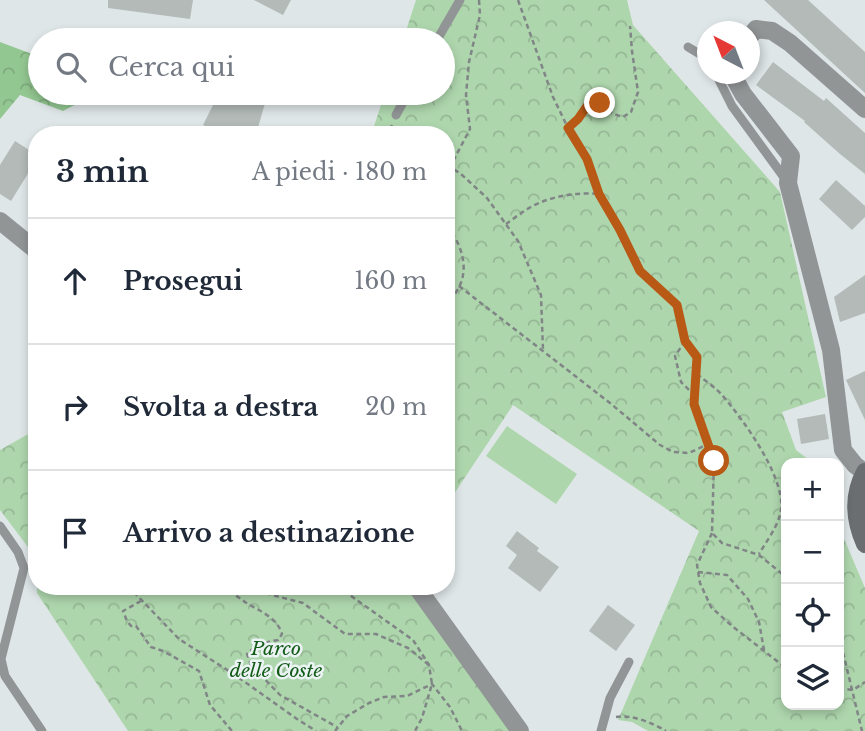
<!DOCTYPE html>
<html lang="it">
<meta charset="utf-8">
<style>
:root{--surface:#fff;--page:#f2f2f3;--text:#1f2937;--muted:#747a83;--line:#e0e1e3}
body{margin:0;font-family:"Libre Baskerville",serif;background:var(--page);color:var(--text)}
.controls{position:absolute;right:21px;bottom:21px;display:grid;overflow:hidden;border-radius:14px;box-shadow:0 4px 10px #0003}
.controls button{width:63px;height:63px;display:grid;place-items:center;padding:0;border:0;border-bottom:2px solid var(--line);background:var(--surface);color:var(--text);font:35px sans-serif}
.compass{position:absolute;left:697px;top:21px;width:63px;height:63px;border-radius:50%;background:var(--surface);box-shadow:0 4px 10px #0003;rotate:318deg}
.stop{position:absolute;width:21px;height:21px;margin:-16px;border:5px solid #b95916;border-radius:50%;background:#fff}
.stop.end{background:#b95916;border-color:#fff;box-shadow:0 2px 7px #0008}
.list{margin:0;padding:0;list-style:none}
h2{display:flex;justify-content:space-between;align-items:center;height:91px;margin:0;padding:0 28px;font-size:30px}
h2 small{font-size:23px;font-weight:400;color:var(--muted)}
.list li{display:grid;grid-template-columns:46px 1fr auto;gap:21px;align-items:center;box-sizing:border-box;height:126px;padding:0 28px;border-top:2px solid var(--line)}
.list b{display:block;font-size:26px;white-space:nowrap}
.list em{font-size:23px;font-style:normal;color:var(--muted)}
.icon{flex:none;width:38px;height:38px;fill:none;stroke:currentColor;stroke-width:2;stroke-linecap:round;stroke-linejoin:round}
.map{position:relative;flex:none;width:865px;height:731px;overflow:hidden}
.search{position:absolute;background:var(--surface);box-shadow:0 4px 10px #0003;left:28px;top:28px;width:427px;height:77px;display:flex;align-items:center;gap:18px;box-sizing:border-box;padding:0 24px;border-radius:38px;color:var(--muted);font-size:26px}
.panel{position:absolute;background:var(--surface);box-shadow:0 4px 10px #0003;left:28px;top:126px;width:427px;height:469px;border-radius:28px}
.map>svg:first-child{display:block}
</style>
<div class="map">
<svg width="865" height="731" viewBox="0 0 865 731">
<defs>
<pattern id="forest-crowns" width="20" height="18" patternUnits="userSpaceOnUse" patternTransform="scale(1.75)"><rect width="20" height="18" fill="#93c791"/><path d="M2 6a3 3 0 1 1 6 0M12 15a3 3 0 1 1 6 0" fill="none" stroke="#7eaa7d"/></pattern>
<pattern id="park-crowns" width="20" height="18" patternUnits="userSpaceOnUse" patternTransform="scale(1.75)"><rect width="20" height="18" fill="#aed6ad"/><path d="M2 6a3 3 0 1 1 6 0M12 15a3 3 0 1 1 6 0" fill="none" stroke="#95b794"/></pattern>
</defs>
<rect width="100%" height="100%" fill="#dfe6e7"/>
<!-- forest -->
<polygon fill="url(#forest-crowns)" points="0,42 40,57 40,93 97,93 63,111 20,95 0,119"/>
<!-- park -->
<g fill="url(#park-crowns)">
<polygon points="416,0 627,0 633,25 780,192 826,397 782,412 796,450 813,463 786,463 786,705 839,705 839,527 865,588 865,731 648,731 632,722 618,720 699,531 513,405 446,506 446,135 371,135 385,93 443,93 443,40 403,40"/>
<polygon points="37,429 37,559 0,510 0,450"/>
<polygon points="37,586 405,586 514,731 128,731 37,593"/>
</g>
<!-- pitch -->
<polygon fill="#aed6ad" points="507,426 577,474 556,504 486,456"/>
<!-- building -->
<g fill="#b3bab8">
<polygon points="108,0 193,0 190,19 108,8"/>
<polygon points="254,0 291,0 283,15"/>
<polygon points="764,0 808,0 865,52 865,93"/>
<polygon points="773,62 824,101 826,98 865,133 865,174 840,154 804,122 805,121 756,85"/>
<polygon points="219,93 268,93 257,131 247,135 224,135 203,125"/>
<polygon points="15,141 37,155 37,159 11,201 0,194 0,165"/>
<polygon points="836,180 865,206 865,217 852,230 819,199"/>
<polygon points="865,275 865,313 840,322 834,297"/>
<polygon points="865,371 865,420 846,380"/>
<polygon points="825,414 829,439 801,444 797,419"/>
<polygon points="517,531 539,548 537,551 559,567 540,592 508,568 517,555 506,546"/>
<polygon points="608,605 635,625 616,651 589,631"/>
</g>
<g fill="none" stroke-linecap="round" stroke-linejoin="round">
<!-- path -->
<g stroke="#808586" stroke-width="2.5" stroke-dasharray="5 3.5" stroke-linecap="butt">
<polyline points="479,0 480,15 469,62 466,95 470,129 450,167 461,174 487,198 518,241 541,295 543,350"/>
<polyline points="518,0 553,97 568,128 587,159 599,194 620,230 640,271 677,305 685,341 697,357 694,404 714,461 712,533 722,543 759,555 786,577"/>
<path d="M 568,128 L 578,119 L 597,92 C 602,107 608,113 623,117 L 631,112 L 638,92 L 632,51 L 630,26"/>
<polyline points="388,135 392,125"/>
<path d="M 506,224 C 513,219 521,213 529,208 C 550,196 576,192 599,194"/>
<path d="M 446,227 C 458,237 466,259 463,275 C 462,285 453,298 446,305"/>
<polyline points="459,286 610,403 660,445 673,452 689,453 708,444"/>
<polyline points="685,341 675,356 681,382 694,395"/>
<path d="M 697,374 C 705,381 715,387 722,395 C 743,419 790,483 780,515 C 776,529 766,542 759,554"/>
<polyline points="37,458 34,461 37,478"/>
<polyline points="712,533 697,565 700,583 711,607 732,626 786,668"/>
<polyline points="698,572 727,575 748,599 759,622 764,650"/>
<polyline points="128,586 179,639 235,675 297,719 316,731"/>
<path d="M 222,586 C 230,591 238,597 245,602 C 259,611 277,617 282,634 L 278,640 C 266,642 255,645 247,654 L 251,665 L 280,695 L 337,727"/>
<polyline points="224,586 245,588 303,603 345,634 376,634 408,648 429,665"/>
<polyline points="337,586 413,640 429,665 432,684 422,718 415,731"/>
<polyline points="141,601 123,611 127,621 131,626 136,626 151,647 163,651 199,671 210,705 232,731"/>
<polyline points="839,636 862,731"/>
<polyline points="839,688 853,690 865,682"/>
<path d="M 616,717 C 631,714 653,723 666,731"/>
<polyline points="335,731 347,716 369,703 384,697 407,696 432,684 450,707 462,731"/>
</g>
<!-- lane -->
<g stroke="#929596" stroke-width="9">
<polyline points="437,40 460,0"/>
<polyline points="688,47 708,59"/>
<polyline points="716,74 732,106 786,180"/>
<polyline points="396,115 408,93"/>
<polyline points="0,526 18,552 24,568 1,659 5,676 42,731"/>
<polyline points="601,731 610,698 629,662"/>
</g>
<!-- street -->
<g stroke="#929596" stroke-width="18">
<polyline points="750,36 756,29 772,31 790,43 865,109"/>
<polyline points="732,74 743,94 791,156 788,183 831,350 843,450 855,465 864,472"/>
<polyline points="0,221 37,251"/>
<polyline points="416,586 520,731"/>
</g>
<!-- secondary -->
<path stroke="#6b6e71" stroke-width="18" d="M 865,472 C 852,496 854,519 865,544"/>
</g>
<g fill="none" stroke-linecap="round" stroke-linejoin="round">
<!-- route -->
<polyline stroke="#b95916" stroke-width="9" points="600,103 597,92 578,119 568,128 587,159 599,194 620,230 640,271 677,305 685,341 697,357 694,404 714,461"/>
</g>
<g text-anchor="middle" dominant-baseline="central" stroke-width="5" stroke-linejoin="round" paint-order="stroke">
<!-- park labels -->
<g font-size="19" font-style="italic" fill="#125c17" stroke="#ecf3f4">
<text x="276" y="648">Parco<tspan x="276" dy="22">delle Coste</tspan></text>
</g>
</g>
</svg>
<div class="controls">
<button>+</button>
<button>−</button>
<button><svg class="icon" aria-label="locate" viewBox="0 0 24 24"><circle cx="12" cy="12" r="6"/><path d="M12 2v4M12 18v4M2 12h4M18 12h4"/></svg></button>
<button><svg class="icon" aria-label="layers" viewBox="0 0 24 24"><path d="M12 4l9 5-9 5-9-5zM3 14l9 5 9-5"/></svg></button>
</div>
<svg class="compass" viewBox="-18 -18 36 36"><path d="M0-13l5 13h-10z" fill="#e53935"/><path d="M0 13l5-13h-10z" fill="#747a83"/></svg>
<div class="stop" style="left:714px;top:461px"></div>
<div class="stop end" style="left:600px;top:103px"></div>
<div class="search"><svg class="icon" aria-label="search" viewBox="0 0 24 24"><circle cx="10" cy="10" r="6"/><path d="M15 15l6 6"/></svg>Cerca qui</div>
<section class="panel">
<h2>3 min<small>A piedi · 180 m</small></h2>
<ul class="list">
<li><svg class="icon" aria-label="ahead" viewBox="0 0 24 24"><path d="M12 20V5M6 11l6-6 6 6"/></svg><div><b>Prosegui</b></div><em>160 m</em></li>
<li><svg class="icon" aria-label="right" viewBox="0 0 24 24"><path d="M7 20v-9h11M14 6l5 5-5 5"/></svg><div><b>Svolta a destra</b></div><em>20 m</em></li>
<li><svg class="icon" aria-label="arrive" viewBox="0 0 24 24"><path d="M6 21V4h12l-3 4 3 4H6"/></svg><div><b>Arrivo a destinazione</b></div></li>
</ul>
</section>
</div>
